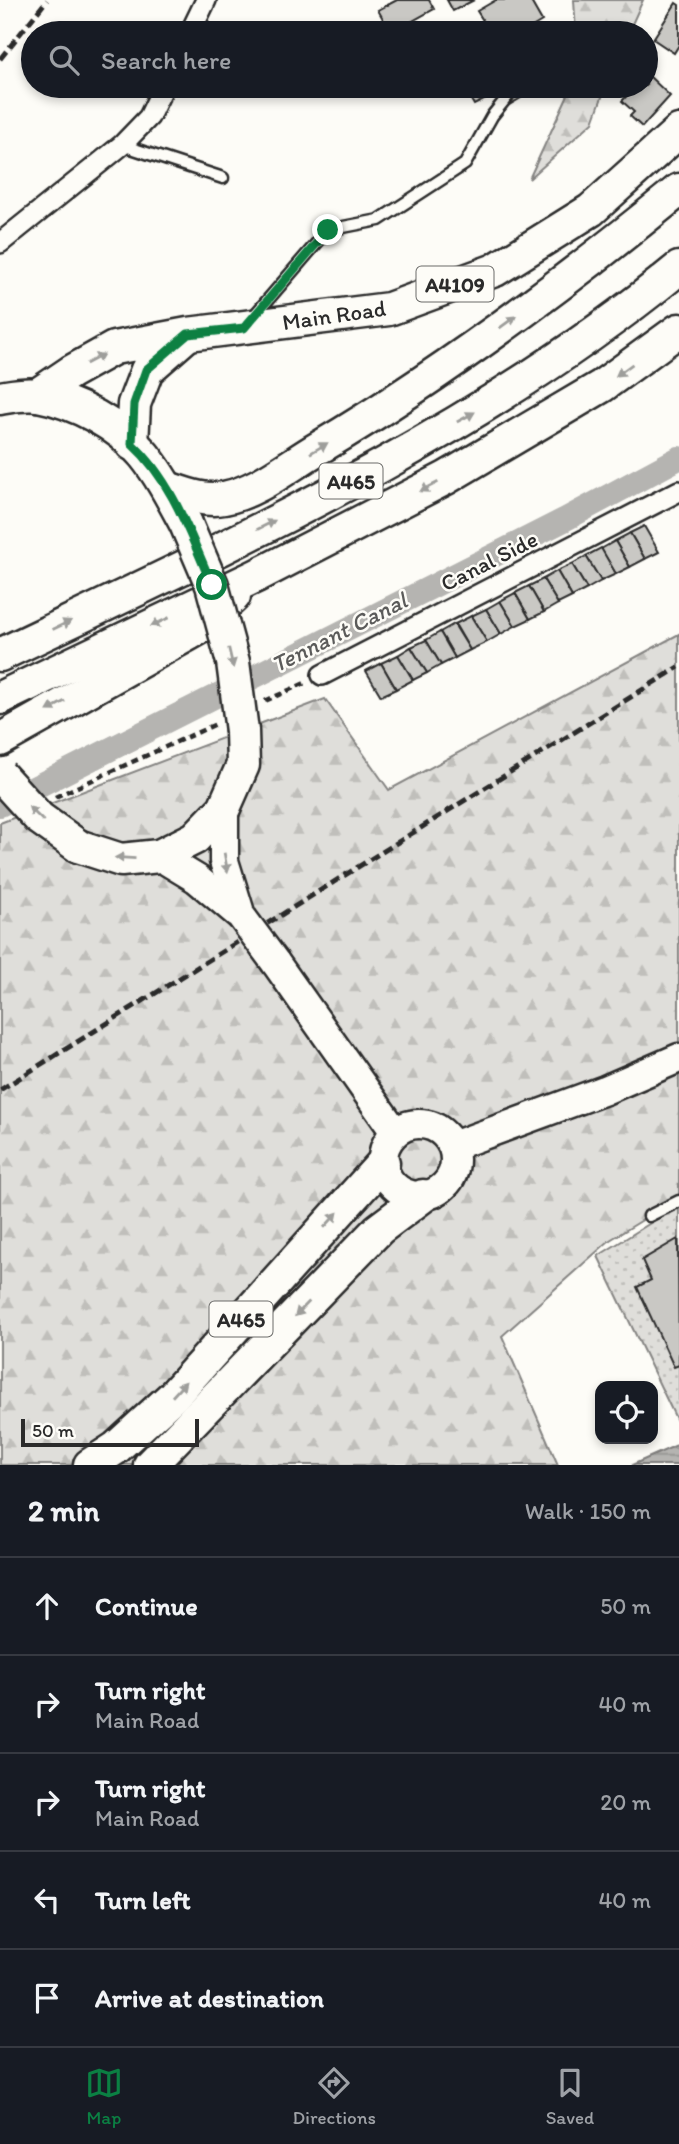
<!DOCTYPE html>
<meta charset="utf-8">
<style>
:root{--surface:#171b24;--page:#242831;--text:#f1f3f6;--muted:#9ea1a6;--line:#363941;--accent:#0b8043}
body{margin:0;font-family:Itim,sans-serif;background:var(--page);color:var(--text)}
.controls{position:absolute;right:21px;bottom:21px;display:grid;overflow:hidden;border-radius:14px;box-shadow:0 4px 10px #0003}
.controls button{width:63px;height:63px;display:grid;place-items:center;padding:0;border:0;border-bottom:2px solid var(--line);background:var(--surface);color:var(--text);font:35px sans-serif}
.scale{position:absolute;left:21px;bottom:18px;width:178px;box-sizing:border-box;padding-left:7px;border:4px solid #2b2b2b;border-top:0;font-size:19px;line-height:24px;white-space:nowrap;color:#2b2b2b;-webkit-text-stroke:5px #fdfcf7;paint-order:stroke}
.stop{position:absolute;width:21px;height:21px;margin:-16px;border:5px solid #0b8043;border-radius:50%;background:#fff}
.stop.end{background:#0b8043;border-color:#fff;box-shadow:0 2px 7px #0008}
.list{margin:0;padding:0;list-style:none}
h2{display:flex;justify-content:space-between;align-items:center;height:91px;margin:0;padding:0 28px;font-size:30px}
h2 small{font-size:23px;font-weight:400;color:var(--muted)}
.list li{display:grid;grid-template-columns:46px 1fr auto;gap:21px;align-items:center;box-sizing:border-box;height:98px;padding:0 28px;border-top:2px solid var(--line)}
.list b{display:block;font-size:26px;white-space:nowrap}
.list p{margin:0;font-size:23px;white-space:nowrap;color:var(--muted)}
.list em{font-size:23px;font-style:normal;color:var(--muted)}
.icon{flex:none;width:38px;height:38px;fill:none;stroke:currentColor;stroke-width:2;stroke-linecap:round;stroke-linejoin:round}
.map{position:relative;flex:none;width:679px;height:1465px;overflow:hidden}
.search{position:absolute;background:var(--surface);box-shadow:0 4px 10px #0003;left:21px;right:21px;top:21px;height:77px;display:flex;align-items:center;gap:18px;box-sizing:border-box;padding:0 24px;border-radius:38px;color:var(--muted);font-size:26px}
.sheet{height:581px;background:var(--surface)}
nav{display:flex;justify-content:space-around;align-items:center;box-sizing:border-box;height:98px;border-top:2px solid var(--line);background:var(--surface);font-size:19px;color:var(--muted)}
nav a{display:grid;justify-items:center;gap:4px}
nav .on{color:var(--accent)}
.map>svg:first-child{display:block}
</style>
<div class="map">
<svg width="679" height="1465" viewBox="0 0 679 1465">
<defs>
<pattern id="grass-dots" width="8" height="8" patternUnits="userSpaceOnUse" patternTransform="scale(1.75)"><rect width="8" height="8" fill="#dfdeda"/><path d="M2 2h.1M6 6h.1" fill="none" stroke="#c0bfbb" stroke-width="1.8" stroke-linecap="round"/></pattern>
<pattern id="forest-firs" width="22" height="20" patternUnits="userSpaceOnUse" patternTransform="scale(1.75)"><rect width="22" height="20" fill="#dfdeda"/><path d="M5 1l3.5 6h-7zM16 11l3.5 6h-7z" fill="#c0bfbb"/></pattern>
<pattern id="water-rules" width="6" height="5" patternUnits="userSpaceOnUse" patternTransform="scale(1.75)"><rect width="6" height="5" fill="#b5b4b1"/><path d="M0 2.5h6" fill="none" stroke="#939390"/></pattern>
</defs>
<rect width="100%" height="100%" fill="#fdfcf7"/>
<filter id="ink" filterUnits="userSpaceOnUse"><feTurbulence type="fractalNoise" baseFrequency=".0143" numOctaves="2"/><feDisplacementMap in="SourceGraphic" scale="14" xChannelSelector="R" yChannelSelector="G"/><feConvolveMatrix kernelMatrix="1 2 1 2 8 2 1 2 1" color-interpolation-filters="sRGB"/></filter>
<g filter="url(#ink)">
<!-- grass -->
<polygon fill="url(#grass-dots)" stroke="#858482" stroke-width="2" points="679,1205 679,1425 598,1256"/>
<!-- forest -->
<g fill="url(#forest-firs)" stroke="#858482" stroke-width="2">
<polygon points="574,0 643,0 628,33 576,33"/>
<polygon points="572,86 606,86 593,122 529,179"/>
<polygon points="679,634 679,1201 649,1216 610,1240 502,1336 558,1465 0,1465 0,823 325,699 389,790"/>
</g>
<!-- water -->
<polygon fill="url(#water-rules)" stroke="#7e7d7b" stroke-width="2" points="679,1444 679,1465 632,1465"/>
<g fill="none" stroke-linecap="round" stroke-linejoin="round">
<!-- canal -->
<polyline stroke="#b5b4b1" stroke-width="24" points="0,805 564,520 679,458"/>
</g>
<!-- building -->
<g fill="#c9c8c4" stroke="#2b2b2b" stroke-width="2">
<polygon points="397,0 429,0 434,9 411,22 417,33 391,33 378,10"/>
<polygon points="447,0 474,0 453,11"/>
<polygon points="496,0 530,0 542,21 522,33 491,33 477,11"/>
<polygon points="676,3 679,5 679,45 674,53 653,39"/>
<polygon points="647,74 670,96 642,127 630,116 634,112 622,101 636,86 646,86"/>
<polygon points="463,86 514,86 521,98 504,108 496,94 474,105"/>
<polygon points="644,526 659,552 645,559 630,533"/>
<polygon points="630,533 645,559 630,567 615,541"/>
<polygon points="615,541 630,567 616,574 601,549"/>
<polygon points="601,548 616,574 601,581 586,556"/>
<polygon points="586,556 601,581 587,589 572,564"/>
<polygon points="572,564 587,589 572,597 557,571"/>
<polygon points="557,571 572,597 558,604 543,579"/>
<polygon points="543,579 558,604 544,612 529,586"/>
<polygon points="529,586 544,612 530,619 515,593"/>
<polygon points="515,593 530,619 515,626 500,601"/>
<polygon points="500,601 515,626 501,634 486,609"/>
<polygon points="486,609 501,634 487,642 471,616"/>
<polygon points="471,616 487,642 470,650 455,624"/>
<polygon points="454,624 470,650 455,658 440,632"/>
<polygon points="440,632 455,658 441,665 426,640"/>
<polygon points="426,640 441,665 427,673 411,647"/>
<polygon points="411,647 427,673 413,680 398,655"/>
<polygon points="398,655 413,680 396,689 381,663"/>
<polygon points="381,663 396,689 381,696 366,671"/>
<polygon points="678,1239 679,1365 674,1367 637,1287 651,1280 642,1260"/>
</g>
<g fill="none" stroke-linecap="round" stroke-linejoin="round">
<defs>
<g id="service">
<polyline points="122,145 223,178"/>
<polyline points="253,317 328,230 379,220 465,164 492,116 516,86"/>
<polyline points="649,1216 679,1201"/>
</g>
<g id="minor">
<polyline points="190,33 206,0"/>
<polyline points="0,243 122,145 149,117 164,86"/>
<polyline points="322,675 679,491"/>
</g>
<g id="secondary">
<polyline points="224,808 224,861 241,916"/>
<polyline points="159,856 197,879 241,916"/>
<polyline points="275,962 395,1132"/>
<circle cx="419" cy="1160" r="36"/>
<polyline points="453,1146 605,1090 679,1058"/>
</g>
<g id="primary">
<polyline points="37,395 71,372 114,348 188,334 389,309 495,270 591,210 679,131"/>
<path d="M 0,398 C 12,396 25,393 38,395 C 76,402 119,425 144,455 C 161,476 173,500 186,524"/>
<polyline points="132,444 134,404 147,370 187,335"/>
<polyline points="78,846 121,860 159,856 195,838 224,808 243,765 242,731"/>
</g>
<g id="trunk">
<path d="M 167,488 C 185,494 205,502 224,498 C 257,492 288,466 317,449 C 445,373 564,284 679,190"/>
<path d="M 0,655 C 234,543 477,434 679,268"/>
<polyline points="0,698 256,576 446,478 602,386 679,330"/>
<polyline points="0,740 201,627 234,596"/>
<polyline points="90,1465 116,1448 173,1396 383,1163"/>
<polyline points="150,1465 379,1229 423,1196"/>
</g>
</defs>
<!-- service casing -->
<use href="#service" stroke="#2b2b2b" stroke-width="15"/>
<!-- minor casing -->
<use href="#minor" stroke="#2b2b2b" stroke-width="24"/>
<!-- secondary casing -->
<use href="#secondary" stroke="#2b2b2b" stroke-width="33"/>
<!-- primary casing -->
<use href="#primary" stroke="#2b2b2b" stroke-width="37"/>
<!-- trunk casing -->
<use href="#trunk" stroke="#2b2b2b" stroke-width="37"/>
<!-- path -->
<g stroke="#2b2b2b" stroke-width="4.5" stroke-dasharray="7 5" stroke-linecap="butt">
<polyline points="265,701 305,683"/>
<polyline points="55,797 216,724"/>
</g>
<!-- service -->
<use href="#service" stroke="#fdfcf7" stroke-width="10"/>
<!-- minor -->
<use href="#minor" stroke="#fdfcf7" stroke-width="19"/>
<!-- secondary -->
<use href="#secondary" stroke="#fdfcf7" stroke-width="28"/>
<!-- primary -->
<use href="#primary" stroke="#fdfcf7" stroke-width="32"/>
<!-- trunk -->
<use href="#trunk" stroke="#fdfcf7" stroke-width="32"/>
<!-- rail -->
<g stroke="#2b2b2b" stroke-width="5" stroke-dasharray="10 5" stroke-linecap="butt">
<polyline points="0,59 47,0"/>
<polyline points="0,1090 679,667"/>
</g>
<defs>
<polyline id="secondary-bridge" points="241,916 275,962"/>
<g id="primary-bridge">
<polyline points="186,524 212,585 233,662 242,731"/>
<polyline points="0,775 39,818 78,846"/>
</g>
</defs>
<!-- secondary-bridge casing -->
<use href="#secondary-bridge" stroke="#2b2b2b" stroke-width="33" stroke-linecap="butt"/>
<!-- primary-bridge casing -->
<use href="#primary-bridge" stroke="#2b2b2b" stroke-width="37" stroke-linecap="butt"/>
<!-- secondary-bridge -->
<use href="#secondary-bridge" stroke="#fdfcf7" stroke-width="28"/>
<!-- primary-bridge -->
<use href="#primary-bridge" stroke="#fdfcf7" stroke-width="32"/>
</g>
<!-- one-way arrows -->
<defs><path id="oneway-solid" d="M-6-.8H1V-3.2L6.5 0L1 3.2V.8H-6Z" transform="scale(1.75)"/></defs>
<g fill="#9e9e9b">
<use href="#oneway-solid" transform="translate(508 322) rotate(-36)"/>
<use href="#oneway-solid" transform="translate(95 359) rotate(-29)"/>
<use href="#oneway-solid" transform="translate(624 370) rotate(144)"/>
<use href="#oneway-solid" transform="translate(466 417) rotate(-29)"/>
<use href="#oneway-solid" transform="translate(319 448) rotate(-31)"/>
<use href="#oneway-solid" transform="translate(429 487) rotate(153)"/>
<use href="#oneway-solid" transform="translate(266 525) rotate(-27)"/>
<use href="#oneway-solid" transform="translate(160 622) rotate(155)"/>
<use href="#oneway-solid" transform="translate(62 625) rotate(-26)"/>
<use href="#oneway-solid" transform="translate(231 658) rotate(77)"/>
<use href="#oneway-solid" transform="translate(56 706) rotate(151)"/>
<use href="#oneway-solid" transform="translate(36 814) rotate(-136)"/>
<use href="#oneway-solid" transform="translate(125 858) rotate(-177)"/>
<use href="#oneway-solid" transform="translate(226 863) rotate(80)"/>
<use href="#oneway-solid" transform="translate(331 1220) rotate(-48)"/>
<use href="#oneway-solid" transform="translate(302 1309) rotate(134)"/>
<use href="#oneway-solid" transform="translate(179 1389) rotate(-48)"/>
</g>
</g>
<g fill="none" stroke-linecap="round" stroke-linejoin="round" filter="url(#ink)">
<!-- route -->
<path stroke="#0b8043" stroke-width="9" d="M 212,585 C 191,537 172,480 132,444 L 134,404 L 146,370 L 188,334 L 244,328 L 328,230"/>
</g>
<g text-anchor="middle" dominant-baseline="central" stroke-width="5" stroke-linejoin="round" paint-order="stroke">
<!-- shield labels -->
<g fill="#fdfcf7" stroke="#6a6a68" stroke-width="2">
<rect x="416.5" y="266.5" width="77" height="35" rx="5"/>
<rect x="319.5" y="463.5" width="63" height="35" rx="5"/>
<rect x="209.5" y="1301.5" width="63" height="35" rx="5"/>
</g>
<g font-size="21" font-weight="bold" fill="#2b2b2b">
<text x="455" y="284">A4109</text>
<text x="351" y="481">A465</text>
<text x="241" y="1319">A465</text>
</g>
<!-- street labels -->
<g font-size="23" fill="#2b2b2b" stroke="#fdfcf7">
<text transform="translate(334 315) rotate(-8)">Main Road</text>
<text transform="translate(489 561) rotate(-27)">Canal Side</text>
</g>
<!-- water labels -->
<g font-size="24" font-style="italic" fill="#5b5b5a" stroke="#fdfcf7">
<text transform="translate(339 632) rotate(-27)">Tennant Canal</text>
</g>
</g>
</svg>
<div class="controls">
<button><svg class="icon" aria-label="locate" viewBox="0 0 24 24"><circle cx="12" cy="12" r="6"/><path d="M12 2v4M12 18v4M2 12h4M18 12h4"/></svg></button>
</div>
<div class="scale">50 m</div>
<div class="stop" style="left:212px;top:585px"></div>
<div class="stop end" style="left:328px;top:230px"></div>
<div class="search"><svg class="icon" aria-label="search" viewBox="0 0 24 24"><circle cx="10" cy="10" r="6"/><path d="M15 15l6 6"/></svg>Search here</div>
</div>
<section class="sheet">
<h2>2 min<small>Walk · 150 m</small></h2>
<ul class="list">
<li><svg class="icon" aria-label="ahead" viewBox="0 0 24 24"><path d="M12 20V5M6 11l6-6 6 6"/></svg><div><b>Continue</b></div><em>50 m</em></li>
<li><svg class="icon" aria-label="right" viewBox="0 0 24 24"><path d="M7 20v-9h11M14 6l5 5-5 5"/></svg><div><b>Turn right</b><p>Main Road</p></div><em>40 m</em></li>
<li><svg class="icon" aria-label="right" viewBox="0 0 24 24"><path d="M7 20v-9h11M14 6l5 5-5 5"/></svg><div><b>Turn right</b><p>Main Road</p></div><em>20 m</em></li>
<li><svg class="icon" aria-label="left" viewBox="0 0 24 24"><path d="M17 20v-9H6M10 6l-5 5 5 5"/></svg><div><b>Turn left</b></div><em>40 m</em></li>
<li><svg class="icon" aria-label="arrive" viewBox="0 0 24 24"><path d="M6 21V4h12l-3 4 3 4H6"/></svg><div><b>Arrive at destination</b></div></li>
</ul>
</section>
<nav>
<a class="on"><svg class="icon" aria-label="map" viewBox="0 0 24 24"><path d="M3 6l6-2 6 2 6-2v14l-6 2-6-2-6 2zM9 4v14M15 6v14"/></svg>Map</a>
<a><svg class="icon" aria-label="directions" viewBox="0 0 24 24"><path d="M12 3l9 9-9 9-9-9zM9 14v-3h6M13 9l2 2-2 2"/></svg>Directions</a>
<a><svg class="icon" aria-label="saved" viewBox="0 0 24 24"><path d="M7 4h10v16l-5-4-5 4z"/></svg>Saved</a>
</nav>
